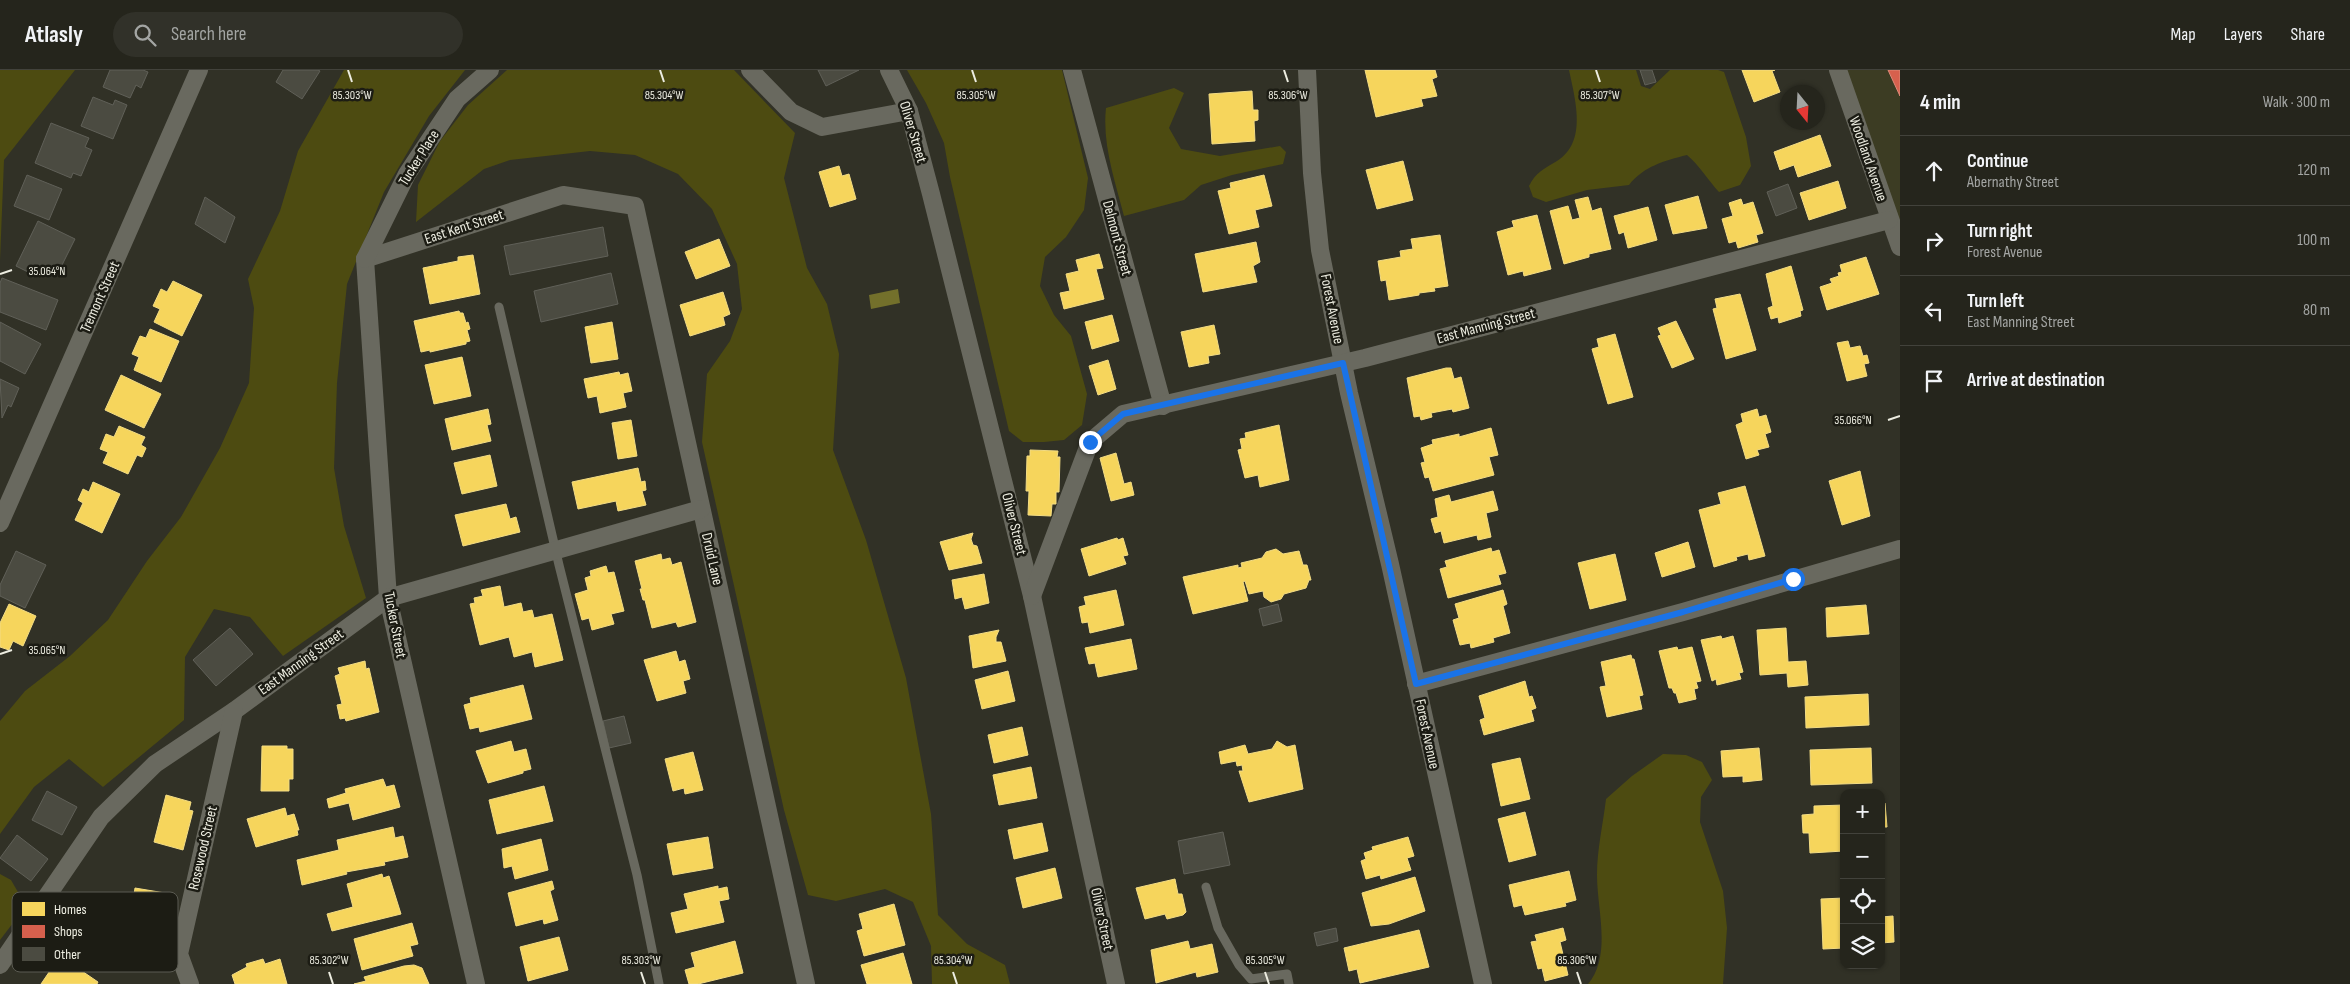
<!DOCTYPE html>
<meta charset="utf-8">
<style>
:root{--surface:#25251c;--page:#313129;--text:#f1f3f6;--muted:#a3a5a3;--line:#42423b}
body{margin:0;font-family:"Sofia Sans Condensed",sans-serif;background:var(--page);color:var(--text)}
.controls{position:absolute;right:15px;bottom:15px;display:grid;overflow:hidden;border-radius:10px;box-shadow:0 1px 4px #0004}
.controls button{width:45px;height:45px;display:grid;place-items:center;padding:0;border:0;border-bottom:1px solid var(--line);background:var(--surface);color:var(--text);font:25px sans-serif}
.compass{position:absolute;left:1780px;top:15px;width:45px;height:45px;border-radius:50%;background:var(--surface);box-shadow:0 1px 4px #0004;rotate:162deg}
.stop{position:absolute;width:15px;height:15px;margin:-11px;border:4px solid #1a73e8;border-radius:50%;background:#fff}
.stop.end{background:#1a73e8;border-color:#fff;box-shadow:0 1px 5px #0008}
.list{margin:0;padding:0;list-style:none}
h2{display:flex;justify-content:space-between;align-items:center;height:65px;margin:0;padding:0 20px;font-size:21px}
h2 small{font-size:16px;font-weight:400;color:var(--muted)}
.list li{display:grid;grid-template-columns:32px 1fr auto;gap:15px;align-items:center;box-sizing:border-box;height:70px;padding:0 20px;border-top:1px solid var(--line)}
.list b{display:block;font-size:19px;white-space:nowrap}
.list p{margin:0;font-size:16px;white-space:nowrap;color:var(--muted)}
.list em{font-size:16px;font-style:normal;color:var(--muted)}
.icon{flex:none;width:28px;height:28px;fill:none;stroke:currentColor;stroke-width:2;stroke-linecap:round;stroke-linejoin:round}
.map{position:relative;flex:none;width:1900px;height:914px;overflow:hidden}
header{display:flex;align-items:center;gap:30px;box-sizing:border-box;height:70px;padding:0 25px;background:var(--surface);border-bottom:1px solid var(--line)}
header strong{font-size:24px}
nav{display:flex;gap:28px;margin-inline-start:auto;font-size:18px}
.search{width:350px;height:45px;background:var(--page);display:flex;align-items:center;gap:12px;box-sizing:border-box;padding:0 18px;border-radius:28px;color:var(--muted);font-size:19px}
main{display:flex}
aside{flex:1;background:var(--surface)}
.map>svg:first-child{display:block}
</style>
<header>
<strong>Atlasly</strong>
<div class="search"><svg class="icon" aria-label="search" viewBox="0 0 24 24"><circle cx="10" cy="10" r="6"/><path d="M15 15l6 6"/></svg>Search here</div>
<nav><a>Map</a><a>Layers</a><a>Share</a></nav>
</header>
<main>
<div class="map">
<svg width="1900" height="914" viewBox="0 0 1900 914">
<rect width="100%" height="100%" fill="#313126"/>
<!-- built -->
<polygon fill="#3c3c23" points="1838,0 1900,0 1900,177"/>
<!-- green -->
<g fill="#4d4b11">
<polygon points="0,0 75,0 4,90 0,191"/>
<polygon points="344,0 465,0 429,46 384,122 347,214 337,313 334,398 344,456 366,528 283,586 250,547 214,539 185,587 184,650 103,717 69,689 34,717 0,764 0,651 25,621 70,586 108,550 147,491 181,447 220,378 249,313 254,238 248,209 280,141 298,81"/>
<polygon points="507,0 734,0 795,63 784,108 807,198 827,234 839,284 833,380 866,470 906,608 931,744 938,845 967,874 1005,895 1010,914 932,914 931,876 913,832 885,819 836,831 808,825 784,740 702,372 707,304 730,271 742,239 737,194 712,139 678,104 635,85 590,81 510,90 484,99 416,152 418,115 440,71 468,35"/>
<polygon points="907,0 1062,0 1088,108 1084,140 1066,167 1045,187 1040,216 1054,245 1071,266 1087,324 1082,355 1064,370 1044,372 1023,372 1009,361 950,107 944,73 926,33"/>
<path d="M 1569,0 L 1636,0 L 1641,16 L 1650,19 L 1670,0 L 1718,0 L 1724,2 L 1746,67 L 1751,96 L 1740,115 L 1719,122 C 1708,110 1699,95 1687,85 C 1664,91 1644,96 1629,115 L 1587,120 L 1546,132 L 1533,127 L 1529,116 C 1536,102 1544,99 1557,91 C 1588,72 1575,29 1569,0 Z"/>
<path d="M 1174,18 L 1184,23 L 1169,58 L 1181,79 L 1220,86 L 1280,76 L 1286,82 L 1283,94 L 1232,105 L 1201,115 L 1184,130 L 1124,146 C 1115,111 1102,74 1106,38 Z"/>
<path d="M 1663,684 L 1686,685 L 1702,692 L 1712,710 L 1701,727 L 1700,752 L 1723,821 L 1727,858 L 1723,914 L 1588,914 C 1612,885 1597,840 1597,805 C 1597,780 1603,754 1606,729 L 1632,706 Z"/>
<polygon points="0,804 11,810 26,836 0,870"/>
</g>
<!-- water -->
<polygon fill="#73702b" points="898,219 900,233 871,239 869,225"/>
<!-- homes -->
<g fill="#f6d55c" stroke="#f3dc84">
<polygon points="1365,0 1435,0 1437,7 1432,9 1437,26 1421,29 1423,36 1376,47"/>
<polygon points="1742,0 1775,0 1772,1 1780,22 1754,32"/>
<polygon points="1252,21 1253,40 1258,40 1258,50 1254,51 1255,71 1212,74 1209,24"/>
<polygon points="1820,65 1831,96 1798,107 1794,95 1780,100 1774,82"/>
<polygon points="1403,91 1413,130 1377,139 1366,100"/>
<polygon points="839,96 842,106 849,104 856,129 830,137 819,102"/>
<polygon points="1264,105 1272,136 1255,140 1259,157 1229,164 1218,121 1231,118 1230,113"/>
<polygon points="1838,111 1846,138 1809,150 1800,123"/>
<polygon points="1698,126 1707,158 1673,164 1665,135"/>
<polygon points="1588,127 1592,141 1601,138 1611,179 1589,184 1589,187 1564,194 1550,141 1568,136 1572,150 1580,148 1575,130"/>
<polygon points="1741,129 1743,135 1753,132 1763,163 1756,165 1758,172 1738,178 1736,171 1729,173 1722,149 1733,146 1729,133"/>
<polygon points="1648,137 1657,170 1628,178 1624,162 1619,164 1614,146"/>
<polygon points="1537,145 1551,199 1524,206 1523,201 1508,205 1497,162 1514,157 1512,151"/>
<polygon points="1440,165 1448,216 1434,218 1435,221 1419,223 1419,225 1389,230 1386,210 1381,211 1378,191 1401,187 1400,181 1413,179 1411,169"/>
<polygon points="719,169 730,196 696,209 685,182"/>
<polygon points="1256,172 1260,192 1253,196 1257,212 1203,222 1195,184"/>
<polygon points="1099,184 1103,198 1096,199 1104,229 1064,239 1060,223 1070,221 1066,204 1079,201 1076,190"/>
<polygon points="473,185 480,224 430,234 423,198 458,191 458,187"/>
<polygon points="1866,187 1879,224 1827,240 1820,217 1832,213 1830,209 1839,206 1838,203 1842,202 1840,195"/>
<polygon points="1791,196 1803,240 1800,241 1801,246 1779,253 1778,247 1771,249 1768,238 1773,236 1766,204"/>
<polygon points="173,211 202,225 182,266 154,252 160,239 153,236 161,219 167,222"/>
<polygon points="723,222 730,244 723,247 725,255 690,266 680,235"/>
<polygon points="1740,224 1756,280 1726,289 1713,239 1717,238 1715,229"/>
<polygon points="459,241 460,243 463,243 466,253 468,252 470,259 467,260 470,271 466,272 466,274 430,282 430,280 421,282 414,251"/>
<polygon points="1112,245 1119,271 1092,279 1085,252"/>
<polygon points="1676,251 1694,289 1672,298 1658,266 1661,265 1658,258"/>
<polygon points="612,252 618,289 591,293 585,257"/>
<polygon points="1214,255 1220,284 1208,286 1209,293 1189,297 1181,262"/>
<polygon points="150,259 179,271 161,312 134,300 139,287 132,284 140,266 146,268"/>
<polygon points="1615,264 1633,327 1608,334 1592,279 1599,277 1597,269"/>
<polygon points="1848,271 1850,278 1860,276 1863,286 1867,285 1869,293 1864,294 1867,306 1847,311 1837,273"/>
<polygon points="462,287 471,326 434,334 425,295"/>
<polygon points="1108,290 1116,319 1098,325 1089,296"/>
<polygon points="1446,298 1451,298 1454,309 1461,307 1469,338 1453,342 1452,339 1431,343 1432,347 1421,350 1420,346 1414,347 1407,308"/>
<polygon points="619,302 620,305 628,303 632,321 623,323 626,337 600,343 597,326 588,328 584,309"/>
<polygon points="121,305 161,324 144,358 105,340"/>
<polygon points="488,339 491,354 487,355 491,371 452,380 445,349"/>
<polygon points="1757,339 1759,347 1766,345 1771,362 1765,364 1769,377 1757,380 1759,385 1746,389 1736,355 1743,352 1741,344"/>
<polygon points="631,350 637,386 618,389 612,353"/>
<polygon points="1279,355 1289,410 1260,417 1258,405 1245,408 1238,380 1242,379 1240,369 1246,368 1245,363"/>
<polygon points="119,356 145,367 141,375 146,378 142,387 137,385 128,404 103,393 108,382 100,379 106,364 114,367"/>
<polygon points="1491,358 1498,385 1489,387 1494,405 1433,421 1429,407 1425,408 1421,393 1425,392 1421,378 1433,374 1432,370 1459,364 1459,367"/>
<polygon points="1030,380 1058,381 1057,387 1060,387 1059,422 1056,422 1056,434 1052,434 1051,446 1028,445 1029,421 1026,421 1027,386 1030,386"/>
<polygon points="1116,383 1124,414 1131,412 1134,425 1111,431 1100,388"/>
<polygon points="490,385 497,416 462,424 454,393"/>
<polygon points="638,398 641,412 645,411 646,420 642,421 646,435 618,441 616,431 578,439 572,412"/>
<polygon points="1860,401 1870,446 1842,455 1829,411"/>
<polygon points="93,412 120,424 102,463 75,450 83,433 78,430 83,419 89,422"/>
<polygon points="1745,416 1765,486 1749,490 1748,484 1736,487 1737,490 1714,497 1699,440 1721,434 1718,423"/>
<polygon points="1493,421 1498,440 1486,443 1491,467 1478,470 1477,465 1444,473 1441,461 1435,463 1431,449 1438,447 1435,429 1449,425 1451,432"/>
<polygon points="506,434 510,449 516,447 520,462 463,476 455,445"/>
<polygon points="973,463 971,469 973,475 977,476 982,493 949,500 940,472"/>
<polygon points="1117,468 1118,470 1123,468 1128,485 1123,486 1126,494 1089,506 1081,479"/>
<polygon points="1688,472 1695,497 1662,507 1655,483"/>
<polygon points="1491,478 1492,482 1499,480 1506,503 1498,505 1501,514 1448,528 1440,499 1447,497 1445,491"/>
<polygon points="1276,479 1283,484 1299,481 1303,495 1307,495 1311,510 1309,510 1306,518 1284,524 1281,529 1271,532 1264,527 1263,521 1249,524 1245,511 1243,512 1248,531 1193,544 1183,507 1238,495 1238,498 1242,497 1241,493 1262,488 1266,482"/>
<polygon points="661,484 662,490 670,488 672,495 681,492 696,552 678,557 676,552 652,558 645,530 643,530 640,519 642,519 635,491"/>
<polygon points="1615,484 1626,530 1590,539 1578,493"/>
<polygon points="606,496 608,503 614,502 624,541 611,544 614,554 592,560 589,548 582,550 575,524 588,520 585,508 591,506 590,501"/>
<polygon points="984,504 989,533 965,539 962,527 955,529 952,510"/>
<polygon points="500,516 504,537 521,533 523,542 532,540 534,548 552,544 563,590 535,597 532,582 514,587 509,567 480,575 470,534 475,533 474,528 483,526 481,520"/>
<polygon points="1116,520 1124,555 1090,563 1088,552 1082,553 1079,537 1086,535 1084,527"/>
<polygon points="1503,520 1507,534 1503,536 1510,563 1493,568 1494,572 1471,578 1470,573 1460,575 1453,550 1459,548 1455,534"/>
<polygon points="9,534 36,546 23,576 13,571 9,580 0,577 0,553"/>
<polygon points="1866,535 1869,564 1827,567 1826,538"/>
<polygon points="1786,558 1788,592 1806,591 1808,615 1788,617 1787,603 1760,605 1757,560"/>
<polygon points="999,560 996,567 996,572 1001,572 1006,591 973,598 969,566"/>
<polygon points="1721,566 1722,569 1733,566 1743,602 1739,603 1741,609 1717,615 1716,609 1712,611 1701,570"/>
<polygon points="1131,569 1137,599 1098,607 1095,593 1089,594 1085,578"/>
<polygon points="1677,577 1678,580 1692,577 1701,611 1696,612 1698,618 1694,619 1696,629 1679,633 1676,623 1674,623 1672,618 1669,618 1659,581"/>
<polygon points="676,581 679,592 685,590 690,609 683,611 686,623 657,631 644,590"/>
<polygon points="1631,585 1632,589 1634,589 1643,625 1639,626 1642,639 1607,647 1600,617 1606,616 1601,592"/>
<polygon points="365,591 366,599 369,598 379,642 346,651 345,648 340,649 337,635 342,634 335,606 340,604 338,598"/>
<polygon points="1008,601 1015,631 982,639 975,610"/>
<polygon points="1525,611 1529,627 1532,626 1536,638 1531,640 1534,651 1484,665 1480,650 1485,648 1479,626"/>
<polygon points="523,615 532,649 480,662 479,657 470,659 464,635 471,633 470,628"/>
<polygon points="1868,624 1869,655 1806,658 1805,627"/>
<polygon points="1022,657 1028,685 994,693 988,665"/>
<polygon points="511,671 514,682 526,679 531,699 523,701 523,703 488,713 476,681"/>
<polygon points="1277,671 1287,677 1295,675 1303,719 1249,732 1239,701 1243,701 1242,695 1237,696 1236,691 1221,694 1219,682 1245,675 1248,684 1272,679"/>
<polygon points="262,676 287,676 287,679 293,679 293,709 289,709 289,721 261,721"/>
<polygon points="1759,678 1762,710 1743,712 1743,706 1723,707 1721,681"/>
<polygon points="1871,678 1872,713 1811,715 1810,680"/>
<polygon points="693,682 703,720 685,724 684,718 673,721 665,689"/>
<polygon points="1520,688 1530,729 1501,736 1492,694"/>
<polygon points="1031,697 1037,728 999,735 993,705"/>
<polygon points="383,709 386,717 394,715 400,737 353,750 349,733 329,738 327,729 346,723 345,719"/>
<polygon points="544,716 553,751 497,764 489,730"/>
<polygon points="166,725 191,732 189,740 193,741 183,780 154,772"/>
<polygon points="1881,733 1885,733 1887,757 1881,757"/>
<polygon points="1844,735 1844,781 1810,783 1809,763 1803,763 1802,745 1814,744 1814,736"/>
<polygon points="285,738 287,746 294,744 299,760 297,760 298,765 256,777 247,749"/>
<polygon points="1525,742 1536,785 1509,792 1498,749"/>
<polygon points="1042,753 1048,781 1014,789 1008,760"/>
<polygon points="393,757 395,768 403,766 408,787 384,792 385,795 346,802 347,804 302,815 297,790 339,780 337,770"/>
<polygon points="708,767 713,798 673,805 667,774"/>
<polygon points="1408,767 1414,786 1407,788 1411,800 1381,809 1380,805 1366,809 1361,791 1366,789 1364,783 1373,780 1372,777"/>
<polygon points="541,769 548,800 515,809 512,796 504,798 502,779"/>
<polygon points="1055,798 1062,828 1023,838 1016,808"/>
<polygon points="1569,801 1576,830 1565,833 1566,836 1525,845 1522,835 1514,837 1509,815"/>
<polygon points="382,804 383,808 389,806 401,844 332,861 327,844 353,837 347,814"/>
<polygon points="1415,807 1425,841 1389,854 1371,856 1362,823"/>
<polygon points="1175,809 1178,824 1182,824 1186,842 1183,845 1167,849 1165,844 1145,849 1136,818"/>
<polygon points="552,811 554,819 550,821 558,850 544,854 543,849 516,856 508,823"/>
<polygon points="718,816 718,819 727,817 729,829 719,831 724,852 676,863 671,843 688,839 684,824"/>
<polygon points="135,818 165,823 159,862 129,857"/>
<polygon points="1844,828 1844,878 1823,879 1821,829"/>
<polygon points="894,834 905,875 864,886 857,861 863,859 859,844"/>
<polygon points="1893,846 1894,872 1881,873 1881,847"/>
<polygon points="412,853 418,874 410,876 413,886 362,900 354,869"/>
<polygon points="1563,858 1566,870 1560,872 1568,905 1545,911 1542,898 1538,899 1531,872 1537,871 1535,865"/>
<polygon points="1419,860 1429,897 1360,913 1357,899 1349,901 1344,878"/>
<polygon points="559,867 568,900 528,911 520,877"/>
<polygon points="735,871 743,903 698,914 689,914 685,900 695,897 691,883"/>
<polygon points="1188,871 1190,879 1212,874 1218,902 1197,907 1196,902 1156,913 1151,880"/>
<polygon points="903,883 912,914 867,914 861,895"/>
<polygon points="60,886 98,912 97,914 41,914"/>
<polygon points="263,889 265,894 280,889 287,914 235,914 232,905 247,897 246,894"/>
<polygon points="404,896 414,895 422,898 429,914 354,914 366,911 364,907"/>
</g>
<!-- shops -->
<polygon fill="#d6604d" stroke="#dd8a79" points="1888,0 1900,0 1900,26"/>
<!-- building -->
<g fill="#4b4b41" stroke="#606058">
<polygon points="110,0 143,0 148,2 141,18 136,15 130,28 103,17"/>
<polygon points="283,0 318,0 320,1 302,29 276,12"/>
<polygon points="818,0 859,0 826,16"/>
<polygon points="1640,0 1652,0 1656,12 1645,15"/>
<polygon points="93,27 113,35 115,30 127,35 113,69 81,56"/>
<polygon points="51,53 89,68 85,77 92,80 81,106 73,103 71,108 35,93"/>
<polygon points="27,105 62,119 49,150 14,136"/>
<polygon points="1788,114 1797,138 1776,146 1767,122"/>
<polygon points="205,127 235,147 225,173 195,154"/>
<polygon points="38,151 75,169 59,201 51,197 49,202 37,195 32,204 16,196"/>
<polygon points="603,157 608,186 510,205 504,176"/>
<polygon points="611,203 618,234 541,252 534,221"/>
<polygon points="2,208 58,230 46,260 0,242 0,213"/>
<polygon points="0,252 41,274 25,304 0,291"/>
<polygon points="0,309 19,318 11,337 8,335 2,348"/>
<polygon points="16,481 46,495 25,538 0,526 0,515"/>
<polygon points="1278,534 1282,551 1263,556 1259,539"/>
<polygon points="230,558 253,584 216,616 193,590"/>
<polygon points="624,646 631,673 609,678 603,651"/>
<polygon points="47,721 77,737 62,765 32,750"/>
<polygon points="1223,762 1230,795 1184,804 1178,771"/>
<polygon points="17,765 48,789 31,811 0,788"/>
<polygon points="1336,858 1338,871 1317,876 1314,863"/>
</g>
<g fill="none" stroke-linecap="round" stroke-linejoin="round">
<!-- lane -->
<g stroke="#69695f" stroke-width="9">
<polyline points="499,237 559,495 637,805 659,914"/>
<polyline points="1206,817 1218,858 1239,895 1251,909 1287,904 1289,914"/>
</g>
<!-- street -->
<g stroke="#69695f" stroke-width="18">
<polyline points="750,0 791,42 822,57 909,41"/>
<polyline points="889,0 909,41 931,124 1032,526 1116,914"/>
<polyline points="1072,0 1163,336"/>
<polyline points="1307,0 1312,103 1320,180 1349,323 1390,494 1483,914"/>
<polyline points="1838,0 1900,177"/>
<polyline points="365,189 563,125 635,136 806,914"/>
<polyline points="365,189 388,528 476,914"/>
<polyline points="365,189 407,104 457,29 490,0"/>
<polyline points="0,453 199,0"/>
<polyline points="1032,526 1090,372 1123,344 1365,288 1889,150"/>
<polyline points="1416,614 1683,542 1900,479"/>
<polyline points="0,895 101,747 155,694 234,641 388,528 701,439"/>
<polyline points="190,914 179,884 234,641"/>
</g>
</g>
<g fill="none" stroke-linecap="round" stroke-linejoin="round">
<!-- route -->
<polyline stroke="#1a73e8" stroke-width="6" points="1090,372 1123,344 1343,293 1416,614 1683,542 1793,509"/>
</g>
<!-- ticks -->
<path fill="none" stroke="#edede1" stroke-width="2" d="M 348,0 L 352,12M 660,0 L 664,12M 972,0 L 976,12M 1284,0 L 1288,12M 1596,0 L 1600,12M 0,204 L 12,200M 1888,350 L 1900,346M 0,584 L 12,580M 329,902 L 333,914M 641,902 L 645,914M 953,902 L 957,914M 1265,902 L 1269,914M 1577,902 L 1581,914"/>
<g text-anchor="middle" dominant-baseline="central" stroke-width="5" stroke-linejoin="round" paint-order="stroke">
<!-- street labels -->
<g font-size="15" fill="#edede1" stroke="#1c1c14">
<text transform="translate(913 62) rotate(73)">Oliver Street</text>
<text transform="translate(419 88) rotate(-58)">Tucker Place</text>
<text transform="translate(1868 89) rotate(71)">Woodland Avenue</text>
<text transform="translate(464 157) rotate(-18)">East Kent Street</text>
<text transform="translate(1117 168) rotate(75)">Delmont Street</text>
<text transform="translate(100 227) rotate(-66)">Tremont Street</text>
<text transform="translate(1332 239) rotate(79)">Forest Avenue</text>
<text transform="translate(1486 256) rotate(-15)">East Manning Street</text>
<text transform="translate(1014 454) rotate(76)">Oliver Street</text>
<text transform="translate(712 489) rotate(77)">Druid Lane</text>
<text transform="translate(395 555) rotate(79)">Tucker Street</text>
<text transform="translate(301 592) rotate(-36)">East Manning Street</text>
<text transform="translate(1427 664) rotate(78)">Forest Avenue</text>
<text transform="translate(203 778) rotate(-77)">Rosewood Street</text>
<text transform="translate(1102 849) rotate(78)">Oliver Street</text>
</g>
</g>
<!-- legend -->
<rect x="12" y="822" width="166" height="80" rx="8" fill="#1c1c14" stroke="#5b5b52" stroke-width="1"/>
<rect x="22" y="832" width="23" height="14" fill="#f6d55c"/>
<rect x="22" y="855" width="23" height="13" fill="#d6604d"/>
<rect x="22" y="877" width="23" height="14" fill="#4b4b41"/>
<g font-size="14" fill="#edede1">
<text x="54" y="844">Homes</text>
<text x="54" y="866">Shops</text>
<text x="54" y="889">Other</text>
</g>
<g font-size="12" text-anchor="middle" fill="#edede1" stroke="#1c1c14" stroke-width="5" stroke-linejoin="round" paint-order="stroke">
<text x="352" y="29">85.303°W</text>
<text x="664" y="29">85.304°W</text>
<text x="976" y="29">85.305°W</text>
<text x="1288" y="29">85.306°W</text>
<text x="1600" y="29">85.307°W</text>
<text x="47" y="205">35.064°N</text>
<text x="1853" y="354">35.066°N</text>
<text x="47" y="584">35.065°N</text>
<text x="329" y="894">85.302°W</text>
<text x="641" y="894">85.303°W</text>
<text x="953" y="894">85.304°W</text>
<text x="1265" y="894">85.305°W</text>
<text x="1577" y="894">85.306°W</text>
</g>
</svg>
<div class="controls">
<button>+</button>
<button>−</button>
<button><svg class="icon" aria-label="locate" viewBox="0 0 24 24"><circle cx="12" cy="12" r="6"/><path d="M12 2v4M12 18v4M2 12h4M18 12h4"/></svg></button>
<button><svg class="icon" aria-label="layers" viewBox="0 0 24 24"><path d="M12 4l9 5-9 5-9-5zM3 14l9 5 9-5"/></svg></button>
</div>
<svg class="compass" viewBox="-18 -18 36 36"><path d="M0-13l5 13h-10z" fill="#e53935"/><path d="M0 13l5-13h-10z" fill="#a3a5a3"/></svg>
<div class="stop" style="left:1793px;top:509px"></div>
<div class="stop end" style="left:1090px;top:372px"></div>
</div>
<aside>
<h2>4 min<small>Walk · 300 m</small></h2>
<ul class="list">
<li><svg class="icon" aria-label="ahead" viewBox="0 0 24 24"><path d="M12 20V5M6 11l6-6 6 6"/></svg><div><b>Continue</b><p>Abernathy Street</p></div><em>120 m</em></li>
<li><svg class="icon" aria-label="right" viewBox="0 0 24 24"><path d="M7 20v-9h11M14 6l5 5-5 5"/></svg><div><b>Turn right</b><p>Forest Avenue</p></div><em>100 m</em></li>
<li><svg class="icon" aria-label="left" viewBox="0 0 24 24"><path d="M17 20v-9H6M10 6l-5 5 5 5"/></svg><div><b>Turn left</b><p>East Manning Street</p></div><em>80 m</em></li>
<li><svg class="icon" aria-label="arrive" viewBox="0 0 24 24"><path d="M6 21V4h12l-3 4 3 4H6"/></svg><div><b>Arrive at destination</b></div></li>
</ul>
</aside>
</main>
